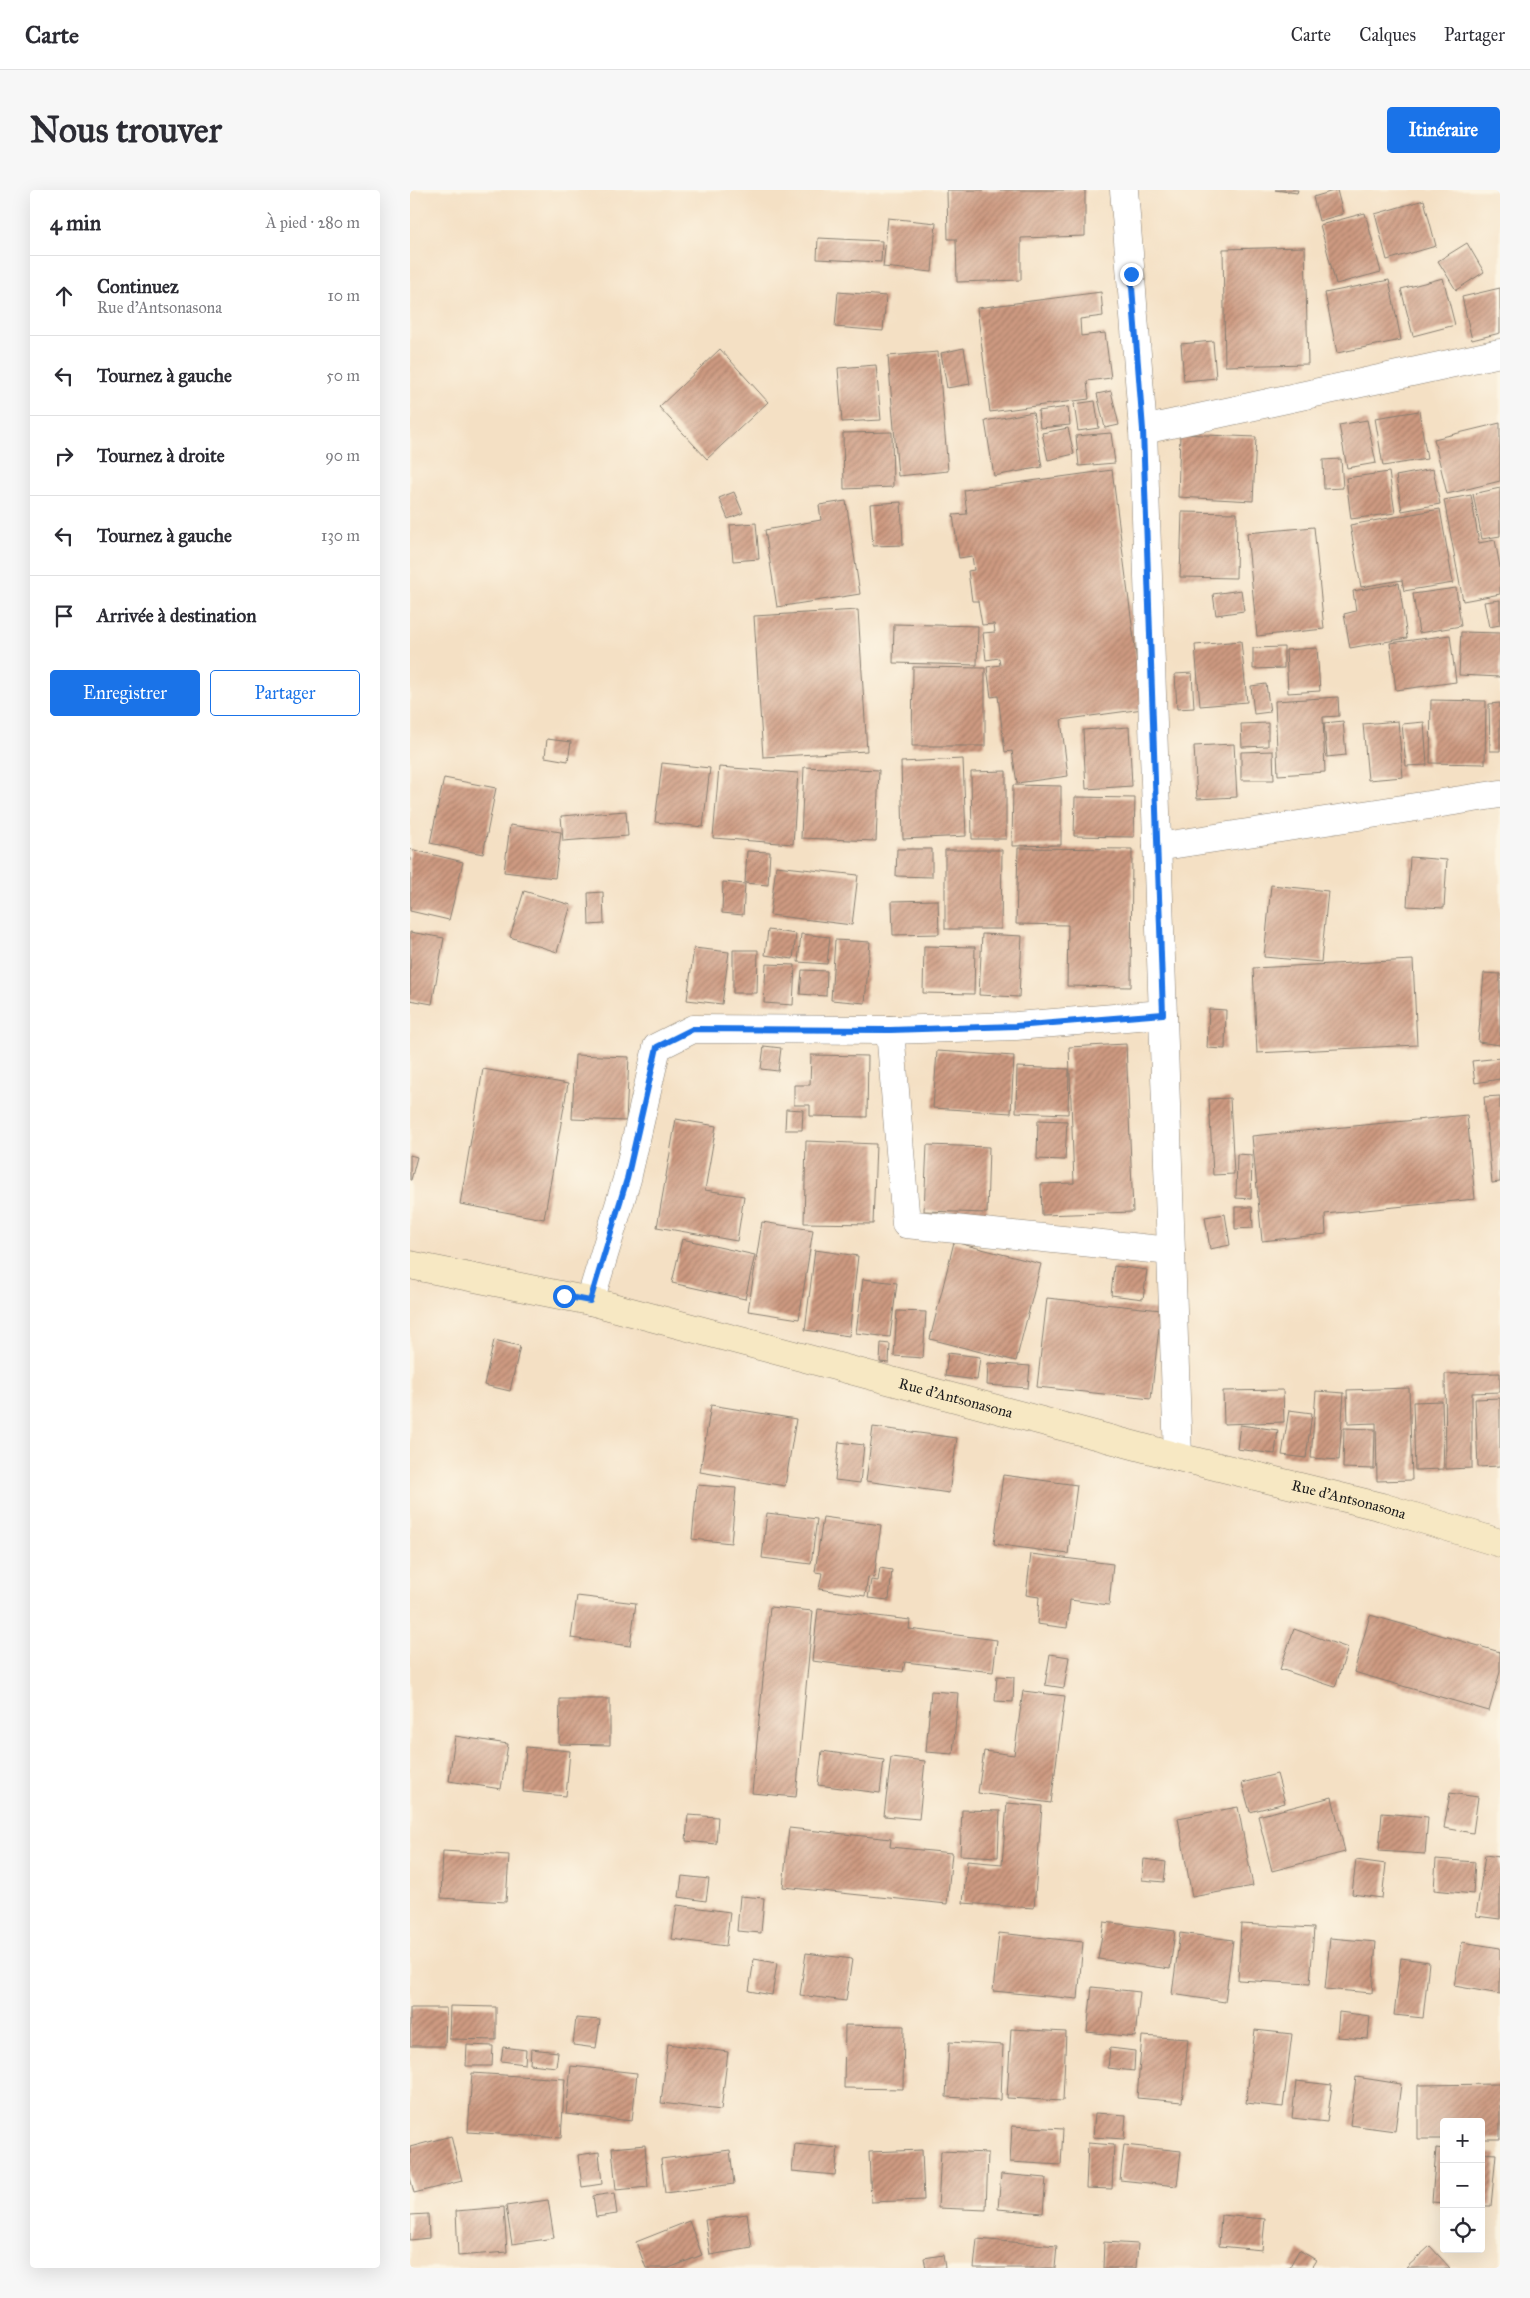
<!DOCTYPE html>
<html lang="fr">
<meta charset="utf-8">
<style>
:root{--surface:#fff;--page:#f7f7f7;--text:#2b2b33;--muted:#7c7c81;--line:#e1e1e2;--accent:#1a73e8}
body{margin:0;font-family:"IM FELL Great Primer",serif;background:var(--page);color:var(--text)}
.controls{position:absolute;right:15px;bottom:15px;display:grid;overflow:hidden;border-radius:5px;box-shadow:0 5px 20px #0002}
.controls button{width:45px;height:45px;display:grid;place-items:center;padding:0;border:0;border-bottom:1px solid var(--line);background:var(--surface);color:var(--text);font:25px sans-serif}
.stop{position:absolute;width:15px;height:15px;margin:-11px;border:4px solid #1a73e8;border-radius:50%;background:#fff}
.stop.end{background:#1a73e8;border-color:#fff;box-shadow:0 1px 5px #0008}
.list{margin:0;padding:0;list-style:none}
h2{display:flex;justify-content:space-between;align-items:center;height:65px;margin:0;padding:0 20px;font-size:21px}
h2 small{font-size:16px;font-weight:400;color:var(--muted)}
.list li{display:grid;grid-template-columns:32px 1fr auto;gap:15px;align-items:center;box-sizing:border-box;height:80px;padding:0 20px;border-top:1px solid var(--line)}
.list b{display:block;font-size:19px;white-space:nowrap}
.list p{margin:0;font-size:16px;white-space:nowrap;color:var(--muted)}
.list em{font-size:16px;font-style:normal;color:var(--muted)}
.actions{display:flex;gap:10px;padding:15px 20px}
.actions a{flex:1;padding:11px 0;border:1px solid var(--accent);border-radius:5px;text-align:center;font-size:18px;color:var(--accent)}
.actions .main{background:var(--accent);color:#fff}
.icon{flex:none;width:28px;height:28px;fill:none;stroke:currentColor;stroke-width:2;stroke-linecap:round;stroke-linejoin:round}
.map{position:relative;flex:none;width:1090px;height:2078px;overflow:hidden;border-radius:5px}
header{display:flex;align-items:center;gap:30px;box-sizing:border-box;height:70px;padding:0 25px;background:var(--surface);border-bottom:1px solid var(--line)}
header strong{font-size:24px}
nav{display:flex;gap:28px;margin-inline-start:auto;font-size:18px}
.intro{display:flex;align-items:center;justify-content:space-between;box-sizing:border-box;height:120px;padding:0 30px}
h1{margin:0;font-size:35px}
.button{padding:12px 22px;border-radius:5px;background:var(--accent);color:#fff;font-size:18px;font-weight:700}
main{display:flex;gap:30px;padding:0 30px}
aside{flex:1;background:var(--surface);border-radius:5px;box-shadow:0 5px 20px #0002}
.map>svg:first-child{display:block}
</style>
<header>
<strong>Carte</strong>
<nav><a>Carte</a><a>Calques</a><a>Partager</a></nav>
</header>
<div class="intro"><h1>Nous trouver</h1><a class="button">Itinéraire</a></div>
<main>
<aside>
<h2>4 min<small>À pied · 280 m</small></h2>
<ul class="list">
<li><svg class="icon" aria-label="ahead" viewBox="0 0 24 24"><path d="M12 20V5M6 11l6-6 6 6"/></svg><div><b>Continuez</b><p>Rue d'Antsonasona</p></div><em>10 m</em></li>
<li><svg class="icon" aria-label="left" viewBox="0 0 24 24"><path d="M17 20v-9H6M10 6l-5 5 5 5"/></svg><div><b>Tournez à gauche</b></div><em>50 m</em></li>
<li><svg class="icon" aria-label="right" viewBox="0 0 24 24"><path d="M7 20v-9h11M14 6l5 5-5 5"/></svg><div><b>Tournez à droite</b></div><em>90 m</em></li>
<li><svg class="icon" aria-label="left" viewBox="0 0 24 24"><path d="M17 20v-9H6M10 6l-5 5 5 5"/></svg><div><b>Tournez à gauche</b></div><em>130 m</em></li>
<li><svg class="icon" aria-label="arrive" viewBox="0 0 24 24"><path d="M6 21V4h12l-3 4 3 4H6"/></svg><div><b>Arrivée à destination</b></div></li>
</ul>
<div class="actions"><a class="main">Enregistrer</a><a>Partager</a></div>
</aside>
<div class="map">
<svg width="1090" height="2078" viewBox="0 0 1090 2078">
<defs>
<pattern id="building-hatch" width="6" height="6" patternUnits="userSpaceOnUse" patternTransform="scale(1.25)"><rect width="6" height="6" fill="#ce9a81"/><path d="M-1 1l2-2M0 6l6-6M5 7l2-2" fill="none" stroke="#a67d69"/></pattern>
</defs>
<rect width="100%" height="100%" fill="#fcf5e5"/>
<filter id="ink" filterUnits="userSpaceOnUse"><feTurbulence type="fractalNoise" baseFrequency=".02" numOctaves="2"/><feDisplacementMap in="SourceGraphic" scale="10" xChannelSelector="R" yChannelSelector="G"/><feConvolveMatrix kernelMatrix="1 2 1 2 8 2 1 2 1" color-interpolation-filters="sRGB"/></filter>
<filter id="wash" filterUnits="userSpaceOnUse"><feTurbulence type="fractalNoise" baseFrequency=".0096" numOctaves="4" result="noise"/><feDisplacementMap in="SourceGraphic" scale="20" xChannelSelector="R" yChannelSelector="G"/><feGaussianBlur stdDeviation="1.12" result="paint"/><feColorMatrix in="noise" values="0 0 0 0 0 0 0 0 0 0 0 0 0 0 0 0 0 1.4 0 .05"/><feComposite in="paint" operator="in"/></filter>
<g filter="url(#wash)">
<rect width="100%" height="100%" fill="#f4e0c4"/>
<g id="blocks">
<!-- building -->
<g fill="url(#building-hatch)">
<polygon points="537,0 675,0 675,46 611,48 611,90 547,92 546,49 538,49"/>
<polygon points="865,0 888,0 887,3"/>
<polygon points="927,0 933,24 909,31 903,7"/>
<polygon points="1014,10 1026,56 977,70 965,24"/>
<polygon points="955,23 971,82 926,94 910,35"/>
<polygon points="478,28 526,33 522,82 473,77"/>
<polygon points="408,48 472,51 471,72 407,69"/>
<polygon points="1057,53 1074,82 1046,100 1028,71"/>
<polygon points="895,57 898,174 815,176 813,59"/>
<polygon points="1033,88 1045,135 1003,146 991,99"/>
<polygon points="979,90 991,150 927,163 915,103"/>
<polygon points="1090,98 1090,143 1062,150 1052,107"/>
<polygon points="428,102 476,106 473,141 425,137"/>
<polygon points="691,102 693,126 670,129 671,146 695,143 701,188 677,191 679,209 580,222 567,118"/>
<polygon points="803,151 806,188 774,191 771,154"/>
<polygon points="554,158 560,194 537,198 531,163"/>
<polygon points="310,159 358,212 297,269 249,217"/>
<polygon points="528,162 538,281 488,286 478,166"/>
<polygon points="466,175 471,230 432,232 428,178"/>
<polygon points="701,201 709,235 695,238 687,204"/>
<polygon points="685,211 689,238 668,241 664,214"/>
<polygon points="658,217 660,235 630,238 628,221"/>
<polygon points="1009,221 1017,269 973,276 965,228"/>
<polygon points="623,222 632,277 584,286 575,231"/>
<polygon points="957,230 966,273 937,278 929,235"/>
<polygon points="1090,233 1090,291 1037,304 1024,249"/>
<polygon points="658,238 664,264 638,270 632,243"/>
<polygon points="482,242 483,297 434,299 433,243"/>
<polygon points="701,243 705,273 669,276 666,246"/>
<polygon points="770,244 846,247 843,311 768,307"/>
<polygon points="931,269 933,298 914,299 913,270"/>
<polygon points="1023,279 1030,314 992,321 986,286"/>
<polygon points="702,280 733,519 651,530 658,586 607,593 602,561 595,562 588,506 581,507 577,477 590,475 589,468 576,470 573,443 585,442 584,434 572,435 568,411 562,411 558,381 564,380 562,366 549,368 543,325 557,324 554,300"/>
<polygon points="979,282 985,323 941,329 936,288"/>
<polygon points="1090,298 1090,346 1072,349 1063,304"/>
<polygon points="324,302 333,323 318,329 309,308"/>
<polygon points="1061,305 1069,353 1085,350 1090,377 1090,404 1053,411 1034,310"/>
<polygon points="436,311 450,404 367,417 355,340 411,330 409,315"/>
<polygon points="491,312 493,355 463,356 460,314"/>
<polygon points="1030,319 1043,393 994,401 992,390 951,397 940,335"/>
<polygon points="772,322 827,323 826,388 770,387"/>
<polygon points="346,333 349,369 323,371 320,335"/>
<polygon points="904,337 914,439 847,446 837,343"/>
<polygon points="989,393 997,448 940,458 934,424 946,421 943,401"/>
<polygon points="1046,398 1051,436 1009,443 1003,404"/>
<polygon points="831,400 834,421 806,425 803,404"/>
<polygon points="1090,410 1090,435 1079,437 1074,412"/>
<polygon points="448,420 457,561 353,567 344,426"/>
<polygon points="484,434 568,436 567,475 483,473"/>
<polygon points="1051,442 1090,443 1090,487 1049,485"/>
<polygon points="1040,445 1046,492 986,500 980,453"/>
<polygon points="831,451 837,512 790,516 785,455"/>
<polygon points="874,457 874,478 843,479 843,458"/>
<polygon points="907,458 910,501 878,503 876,460"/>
<polygon points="503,477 575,478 575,556 502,556"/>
<polygon points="782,483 784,518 767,519 765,484"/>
<polygon points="856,494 860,522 844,524 841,496"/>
<polygon points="928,507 929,526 913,527 915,582 868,585 865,511"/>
<polygon points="1021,510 1076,511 1075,574 1020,573"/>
<polygon points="1090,513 1090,561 1080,561 1079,514"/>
<polygon points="933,531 936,565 917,567 914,533"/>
<polygon points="988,531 993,587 958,590 953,534"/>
<polygon points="1014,532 1017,575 996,576 992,534"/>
<polygon points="858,533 858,556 832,557 831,534"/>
<polygon points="719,537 722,596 676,599 673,540"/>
<polygon points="137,549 161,552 158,571 135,567"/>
<polygon points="824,554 827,607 787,609 784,556"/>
<polygon points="863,561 864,590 831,590 831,562"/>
<polygon points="553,569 556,646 493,649 491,572"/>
<polygon points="252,573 300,578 293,637 245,632"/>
<polygon points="309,577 388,583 383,654 303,648"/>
<polygon points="394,577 469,580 466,651 391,648"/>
<polygon points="596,581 596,649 562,649 561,582"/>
<polygon points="34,588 86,598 73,664 20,653"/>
<polygon points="603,595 651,596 651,655 602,656"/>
<polygon points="665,607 725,608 724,647 664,646"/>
<polygon points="216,621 218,646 153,651 151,626"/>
<polygon points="100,635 151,642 145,688 94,682"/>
<polygon points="608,658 722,659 721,797 657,796 658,735 606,734"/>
<polygon points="0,659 53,672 39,730 0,721"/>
<polygon points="487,659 522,659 522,687 486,686"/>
<polygon points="535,660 592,660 591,739 535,739"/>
<polygon points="337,661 360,662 358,695 335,693"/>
<polygon points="1000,667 1037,670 1034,718 997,716"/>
<polygon points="366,676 448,685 442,735 360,725"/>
<polygon points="313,692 335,694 333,725 312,723"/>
<polygon points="861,695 918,701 911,772 854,767"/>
<polygon points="114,701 161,715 147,762 100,747"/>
<polygon points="193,702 194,734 179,735 178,703"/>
<polygon points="528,710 529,744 483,745 482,711"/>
<polygon points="358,740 386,744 383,769 355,765"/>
<polygon points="0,742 34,748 22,814 0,810"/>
<polygon points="391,744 420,747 417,774 388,772"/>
<polygon points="572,744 612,746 609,807 569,805"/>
<polygon points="425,750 460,752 455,813 421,810"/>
<polygon points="514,756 565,757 564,804 513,803"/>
<polygon points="284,758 319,762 312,814 277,810"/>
<polygon points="323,760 348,760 347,803 323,803"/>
<polygon points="1003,770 1007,855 847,863 843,778"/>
<polygon points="356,774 385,775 383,815 354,813"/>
<polygon points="392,780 417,781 416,806 390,804"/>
<polygon points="1074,783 1090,784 1090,855 1068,852"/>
<polygon points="799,819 816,820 815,859 797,858"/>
<polygon points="716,854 723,1022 632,1025 631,994 664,993 659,857"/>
<polygon points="354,856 371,858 368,881 351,879"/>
<polygon points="527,861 604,866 601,923 523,918"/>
<polygon points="165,865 219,867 216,931 162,929"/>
<polygon points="401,865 458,866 457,927 400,926 400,915 384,915 384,895 400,895"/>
<polygon points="1090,868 1090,889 1065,893 1062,871"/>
<polygon points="607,877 659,879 658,924 606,922"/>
<polygon points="73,879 158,894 134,1029 50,1014"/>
<polygon points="1090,906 1090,992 1082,993 1074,907"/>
<polygon points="820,908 824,984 803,985 799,909"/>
<polygon points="376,919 393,920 392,940 375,940"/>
<polygon points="1057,925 1065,1009 915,1024 916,1044 852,1051 842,946"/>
<polygon points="266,929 306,936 295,1000 334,1006 327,1051 247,1037"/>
<polygon points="628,930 657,931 655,970 627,969"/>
<polygon points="396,951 466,954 463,1034 394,1033"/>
<polygon points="517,955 579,957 577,1023 514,1021"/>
<polygon points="827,964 842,965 841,1009 826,1008"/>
<polygon points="0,965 7,967 1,990 0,990"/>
<polygon points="825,1017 842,1017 843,1038 825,1039"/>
<polygon points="815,1024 820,1055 800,1059 795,1027"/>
<polygon points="352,1032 403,1040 389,1129 338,1121"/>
<polygon points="272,1049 345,1065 335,1109 262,1093"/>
<polygon points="544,1052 631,1074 606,1171 520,1149"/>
<polygon points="405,1060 448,1066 439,1146 395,1140"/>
<polygon points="704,1076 737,1080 733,1109 701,1105"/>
<polygon points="453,1089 487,1093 480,1147 446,1143"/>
<polygon points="637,1108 751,1120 741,1209 627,1197"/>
<polygon points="487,1121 516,1122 513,1168 484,1166"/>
<polygon points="84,1150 110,1156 100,1201 74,1195"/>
<polygon points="471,1153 480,1154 479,1173 470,1172"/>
<polygon points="538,1163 570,1167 567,1190 535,1186"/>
<polygon points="578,1173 620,1176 618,1198 577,1195"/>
<polygon points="1090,1183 1090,1202 1062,1203 1062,1278 1036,1279 1035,1184"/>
<polygon points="999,1198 1002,1290 967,1291 966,1233 938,1234 937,1200"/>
<polygon points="873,1200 874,1232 814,1234 813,1201"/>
<polygon points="906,1201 934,1203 929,1270 901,1268"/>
<polygon points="1090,1208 1090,1276 1068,1277 1065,1209"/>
<polygon points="1032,1211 1034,1279 1005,1280 1003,1212"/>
<polygon points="301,1215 386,1229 375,1296 290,1282"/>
<polygon points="879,1220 902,1223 896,1268 872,1265"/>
<polygon points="830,1235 868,1240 865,1264 827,1259"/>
<polygon points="463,1237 547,1248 539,1303 456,1291"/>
<polygon points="934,1238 965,1239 964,1279 933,1278"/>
<polygon points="429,1252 454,1255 450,1293 425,1290"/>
<polygon points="593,1285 667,1295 658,1364 584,1354"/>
<polygon points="287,1295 326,1298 321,1353 282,1349"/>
<polygon points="357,1323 407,1329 401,1374 352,1368"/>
<polygon points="413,1327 471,1335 464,1388 458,1387 455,1406 409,1399 412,1383 405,1382"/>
<polygon points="621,1364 703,1374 699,1415 660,1410 657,1438 627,1434 629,1407 616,1405"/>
<polygon points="470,1378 482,1380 479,1410 458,1408 461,1390 468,1391"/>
<polygon points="167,1406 226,1413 220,1456 161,1448"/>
<polygon points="360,1417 403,1421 386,1607 342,1603"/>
<polygon points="408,1419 500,1430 499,1439 587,1450 583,1482 495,1472 493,1482 402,1471"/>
<polygon points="960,1425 1090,1462 1090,1482 1079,1521 944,1482"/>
<polygon points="884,1439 938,1458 925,1497 870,1479"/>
<polygon points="640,1464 659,1467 654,1498 635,1495"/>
<polygon points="587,1486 604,1487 603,1512 585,1511"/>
<polygon points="521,1501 548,1503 543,1564 516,1562"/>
<polygon points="613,1501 655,1506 641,1613 568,1603 574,1561 604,1565"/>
<polygon points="150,1509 200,1509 200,1555 149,1554"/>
<polygon points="45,1546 98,1554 91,1599 39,1591"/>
<polygon points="116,1557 160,1561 156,1606 113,1602"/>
<polygon points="412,1561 474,1570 470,1603 408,1595"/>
<polygon points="481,1567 515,1571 509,1629 474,1626"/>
<polygon points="867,1584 875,1613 840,1622 832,1593"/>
<polygon points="1040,1603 1068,1607 1063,1643 1034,1638"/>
<polygon points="922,1607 935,1662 862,1681 848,1626"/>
<polygon points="597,1613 632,1616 624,1718 553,1713 557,1671 592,1674"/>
<polygon points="828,1617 843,1696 782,1707 768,1628"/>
<polygon points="552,1620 590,1621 588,1667 550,1665"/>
<polygon points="972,1623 1018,1627 1015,1664 969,1661"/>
<polygon points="278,1625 308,1627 306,1654 276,1651"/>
<polygon points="379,1638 481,1649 480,1657 542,1663 537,1714 373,1697"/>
<polygon points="33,1661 99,1665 96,1712 31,1708"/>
<polygon points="1075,1665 1090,1667 1090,1729 1066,1726"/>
<polygon points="734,1669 756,1672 754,1692 732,1690"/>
<polygon points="1026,1669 1065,1672 1063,1704 1024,1700"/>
<polygon points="946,1670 976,1674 972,1708 942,1704"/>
<polygon points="272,1686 299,1689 296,1711 269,1707"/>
<polygon points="330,1706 354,1708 351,1743 327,1741"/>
<polygon points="267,1715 320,1722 316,1756 262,1749"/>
<polygon points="694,1732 765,1741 760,1779 688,1769"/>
<polygon points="831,1734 904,1738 900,1794 828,1790"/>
<polygon points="589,1743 673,1752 668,1809 583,1801"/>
<polygon points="770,1743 823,1750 815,1812 762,1804"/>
<polygon points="920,1748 966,1752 962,1803 915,1799"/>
<polygon points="1052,1752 1090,1758 1090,1804 1044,1796"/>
<polygon points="396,1763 442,1769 436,1811 390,1805"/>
<polygon points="991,1768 1019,1772 1013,1828 984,1825"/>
<polygon points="344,1769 367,1773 362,1805 339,1801"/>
<polygon points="682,1797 730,1802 725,1847 677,1842"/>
<polygon points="40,1816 86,1817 86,1850 39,1849"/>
<polygon points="0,1818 36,1818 35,1856 0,1856"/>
<polygon points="929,1822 960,1826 958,1849 927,1847"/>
<polygon points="166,1828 190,1830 186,1858 163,1855"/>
<polygon points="435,1835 494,1836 493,1899 434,1898"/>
<polygon points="601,1839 656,1842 653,1911 597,1908"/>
<polygon points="845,1840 882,1844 873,1917 836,1913"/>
<polygon points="732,1846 778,1849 772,1912 727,1908"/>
<polygon points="539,1852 593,1855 591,1910 536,1907"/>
<polygon points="258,1854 318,1862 311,1920 251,1913"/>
<polygon points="57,1855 83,1856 82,1876 56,1876"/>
<polygon points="93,1857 116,1860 115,1874 91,1871"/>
<polygon points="700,1858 725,1861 724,1881 698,1878"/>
<polygon points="121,1859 148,1862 146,1877 120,1874"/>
<polygon points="161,1876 227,1883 222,1931 156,1924"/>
<polygon points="62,1883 155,1889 151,1948 58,1942"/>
<polygon points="946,1887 991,1894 985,1941 940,1935"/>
<polygon points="886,1891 922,1895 917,1932 882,1928"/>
<polygon points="1090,1894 1090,1949 1071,1949 1071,1932 1034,1932 1034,1949 1008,1949 1008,1895"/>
<polygon points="685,1923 716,1925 714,1949 683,1947"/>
<polygon points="602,1936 653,1939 651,1975 600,1972"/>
<polygon points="41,1946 52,1991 4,2003 0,1987 0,1957"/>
<polygon points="678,1953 704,1955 702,1999 676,1998"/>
<polygon points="385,1954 428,1958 425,1985 382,1981"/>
<polygon points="235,1955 238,1997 206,2000 202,1958"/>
<polygon points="714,1955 771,1961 767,1996 710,1990"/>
<polygon points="1026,1958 1034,1959 1034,2013 1022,2012"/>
<polygon points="320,1960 324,1994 255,2003 251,1969"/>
<polygon points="512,1960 514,2010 461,2012 459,1962"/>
<polygon points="531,1961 578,1963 576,2020 528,2018"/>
<polygon points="189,1962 192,1994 172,1997 168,1965"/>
<polygon points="1071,1963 1086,1964 1081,2016 1071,2016"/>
<polygon points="591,1984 636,1988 633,2023 588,2019"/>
<polygon points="204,2003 207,2024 186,2027 183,2006"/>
<polygon points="138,2010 144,2048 102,2054 96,2016"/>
<polygon points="94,2017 97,2062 48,2066 46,2021"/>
<polygon points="18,2024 19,2048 0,2050 0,2025"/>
<polygon points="337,2024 342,2058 300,2065 295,2030"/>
<polygon points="811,2025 855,2029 852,2060 809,2056"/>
<polygon points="279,2031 292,2065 259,2078 236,2078 226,2052"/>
<polygon points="567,2049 647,2056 645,2078 564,2078"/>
<polygon points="694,2052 728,2054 726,2078 693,2078"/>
<polygon points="1020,2056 1040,2078 996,2078"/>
<polygon points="889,2060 906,2070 901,2078 879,2078"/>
<polygon points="533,2065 535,2078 516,2078 514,2068"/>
</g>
</g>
</g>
<g filter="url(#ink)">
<use href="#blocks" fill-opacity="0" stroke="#887e70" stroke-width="1"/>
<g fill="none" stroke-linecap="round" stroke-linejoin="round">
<defs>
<g id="street">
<polyline points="714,0 733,240 768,1267"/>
<polyline points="733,240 1090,163"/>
<polyline points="747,657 1090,604"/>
<polyline points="480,840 496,1034 761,1061"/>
<polyline points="180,1111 217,989 247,857 283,839 480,840 606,836 753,824"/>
</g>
<g id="secondary">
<path id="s1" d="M 0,1075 L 180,1111 L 768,1267 L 972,1317 L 1090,1353"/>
</g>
</defs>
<!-- street casing -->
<use href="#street" stroke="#887e70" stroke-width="29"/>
<!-- secondary casing -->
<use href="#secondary" stroke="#887e70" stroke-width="29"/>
<!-- street -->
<use href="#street" stroke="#fff" stroke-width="28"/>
<!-- secondary -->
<use href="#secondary" stroke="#f7e8c3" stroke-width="28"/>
</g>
</g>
<g fill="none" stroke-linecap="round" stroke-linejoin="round" filter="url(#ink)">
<!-- route -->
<polyline stroke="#1a73e8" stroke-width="6" points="154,1106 180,1111 217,989 247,857 283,839 480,840 606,836 753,824 733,240 721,84"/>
</g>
<g text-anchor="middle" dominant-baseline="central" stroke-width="4" stroke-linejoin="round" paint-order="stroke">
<!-- street labels -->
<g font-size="15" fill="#1c1c1c" stroke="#fcf5e5">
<text stroke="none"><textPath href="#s1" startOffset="562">Rue d'Antsonasona</textPath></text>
<text stroke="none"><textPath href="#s1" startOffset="968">Rue d'Antsonasona</textPath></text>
</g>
</g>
</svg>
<div class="controls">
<button>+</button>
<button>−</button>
<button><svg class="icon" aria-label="locate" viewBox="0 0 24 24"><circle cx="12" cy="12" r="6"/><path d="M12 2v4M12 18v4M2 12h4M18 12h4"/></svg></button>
</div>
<div class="stop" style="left:154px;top:1106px"></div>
<div class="stop end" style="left:721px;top:84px"></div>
</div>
</main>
